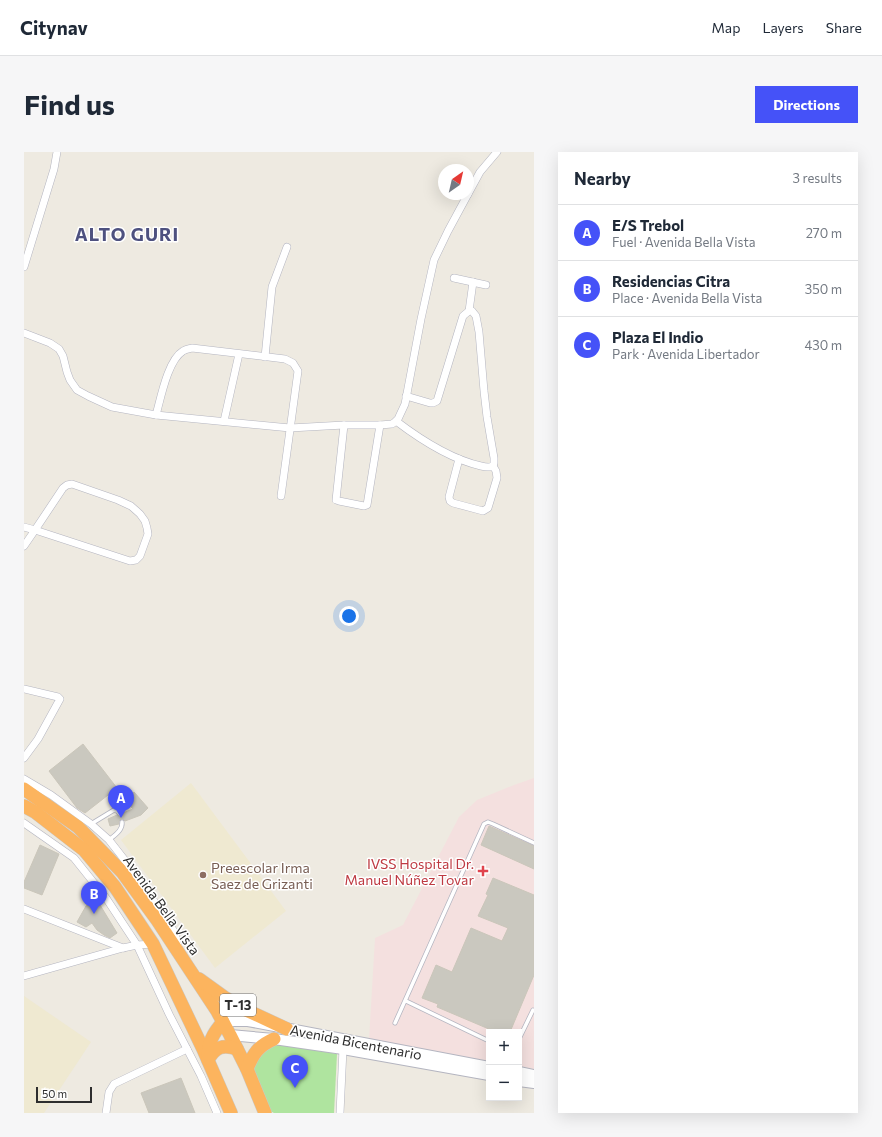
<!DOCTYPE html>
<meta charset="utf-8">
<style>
:root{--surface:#fff;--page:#f6f6f7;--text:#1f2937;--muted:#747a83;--line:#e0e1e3;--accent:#4552f8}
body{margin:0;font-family:Commissioner,sans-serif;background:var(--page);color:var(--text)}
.controls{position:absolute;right:12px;bottom:12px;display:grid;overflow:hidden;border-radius:0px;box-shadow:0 4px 16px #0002}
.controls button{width:36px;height:36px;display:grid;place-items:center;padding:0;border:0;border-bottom:1px solid var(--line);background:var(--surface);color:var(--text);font:20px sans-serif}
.compass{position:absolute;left:414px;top:12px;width:36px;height:36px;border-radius:50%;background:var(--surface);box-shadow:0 4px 16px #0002;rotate:34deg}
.scale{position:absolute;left:12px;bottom:10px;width:56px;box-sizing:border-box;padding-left:4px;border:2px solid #2e2e2e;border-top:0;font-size:11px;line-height:14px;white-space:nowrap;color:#2e2e2e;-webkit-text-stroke:3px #fff;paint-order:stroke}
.you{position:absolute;left:325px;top:464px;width:14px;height:14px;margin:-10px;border:3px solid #fff;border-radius:50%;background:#1a73e8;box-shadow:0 0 0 6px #1a73e833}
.badge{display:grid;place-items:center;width:26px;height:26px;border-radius:50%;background:var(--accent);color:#fff;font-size:13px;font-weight:700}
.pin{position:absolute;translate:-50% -33px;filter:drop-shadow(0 1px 2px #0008)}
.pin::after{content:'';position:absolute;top:21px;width:14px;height:12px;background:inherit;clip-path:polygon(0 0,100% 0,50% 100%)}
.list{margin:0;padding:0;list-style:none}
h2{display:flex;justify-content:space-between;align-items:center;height:52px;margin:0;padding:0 16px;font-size:17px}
h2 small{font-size:13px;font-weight:400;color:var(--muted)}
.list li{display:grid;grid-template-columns:26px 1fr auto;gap:12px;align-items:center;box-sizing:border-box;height:56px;padding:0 16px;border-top:1px solid var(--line)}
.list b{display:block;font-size:15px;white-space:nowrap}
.list p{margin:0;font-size:13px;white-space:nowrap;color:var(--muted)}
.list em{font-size:13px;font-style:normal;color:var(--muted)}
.map{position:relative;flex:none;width:510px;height:961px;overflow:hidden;border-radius:0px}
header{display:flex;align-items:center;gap:24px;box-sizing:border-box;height:56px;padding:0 20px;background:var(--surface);border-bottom:1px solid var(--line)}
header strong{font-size:19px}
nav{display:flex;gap:22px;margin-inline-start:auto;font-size:14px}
.intro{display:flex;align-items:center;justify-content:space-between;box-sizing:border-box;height:96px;padding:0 24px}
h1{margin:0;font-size:28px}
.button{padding:10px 18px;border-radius:0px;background:var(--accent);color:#fff;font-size:14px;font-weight:700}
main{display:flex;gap:24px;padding:0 24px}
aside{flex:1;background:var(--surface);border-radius:0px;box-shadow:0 4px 16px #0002}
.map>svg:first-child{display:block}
</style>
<header>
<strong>Citynav</strong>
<nav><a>Map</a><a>Layers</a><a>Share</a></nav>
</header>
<div class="intro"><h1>Find us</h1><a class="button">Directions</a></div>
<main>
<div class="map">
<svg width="510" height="961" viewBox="0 0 510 961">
<rect width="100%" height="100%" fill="#eeeae1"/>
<!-- education -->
<g fill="#efe9d1">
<polygon points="167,631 262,759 191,816 97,688"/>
<polygon points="0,844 67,890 20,961 0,961"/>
</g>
<!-- medical -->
<polygon fill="#f4e0df" points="510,626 510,917 495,914 495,880 465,880 465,909 345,888 351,786 379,773 435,665 453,648 490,633"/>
<!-- green -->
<polygon fill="#afe49f" points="244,889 313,902 310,961 250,961 238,955 223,917"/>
<!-- building -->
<g fill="#cac8bf" stroke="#cac6ba">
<polygon points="59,592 93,636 61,661 53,656 25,619"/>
<polygon points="110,640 124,656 117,663 101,669 99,667 97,667 95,669 95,672 86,674 84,667 93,663 95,665 97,665 99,663 99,661 109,657 101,648"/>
<polygon points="465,674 510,694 510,717 457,693"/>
<polygon points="16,693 35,702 18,743 0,736 0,730"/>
<polygon points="469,726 510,743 510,823 486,880 472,880 413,855 414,852 398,846 412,813 428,820 447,776 478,789 484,776 454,764 464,743 462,742"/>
<polygon points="73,748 93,781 86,786 80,783 73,778 68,771 62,775 53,770 62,754"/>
<polygon points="157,926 171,961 125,961 117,941"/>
</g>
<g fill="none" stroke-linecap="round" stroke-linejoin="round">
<defs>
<g id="lane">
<polyline points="67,672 90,658 93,659 96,662"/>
<path d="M 85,688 C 91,683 99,678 98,670"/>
<polyline points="382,849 465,889"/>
<polyline points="371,871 460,672 464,670 469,672 510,691"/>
<polyline points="495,887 509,858"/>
</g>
<g id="street">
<polyline points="444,42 456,20 473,0"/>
<polyline points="0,115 30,17 33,0"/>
<polyline points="430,126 462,133"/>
<polyline points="445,159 448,159 452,164 455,180 460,239 463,265 470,306 470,311 469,314"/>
<polyline points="0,181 26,191 35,197 39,204 43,220 46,228 53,238 64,244 88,255 132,263 266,276 320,273 356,273 368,272 371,270 374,267 381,252 397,167 410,108 424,79 444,42"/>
<polyline points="241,205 248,135 263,95"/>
<polyline points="382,244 406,251 409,251 413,249 439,164 445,159 449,130"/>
<path d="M 132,263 C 137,245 144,208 159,199 C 162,197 165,197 168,196 L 261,207 L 269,211 L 274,219 L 257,344"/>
<polyline points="200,269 215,202"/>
<path d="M 372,269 C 397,288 426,307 457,314 C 461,315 465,316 469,314"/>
<polyline points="320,273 312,348 315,349 340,354 343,353 356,273"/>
<polyline points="435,307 425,345 426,349 429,351 459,359 464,356 473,326 472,319 469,314"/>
<polygon points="48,332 94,348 107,354 116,362 121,369 123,376 124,382 116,404 112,408 106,409 11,378 39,336 43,333"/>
<polyline points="0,375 11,378 0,394"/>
<polyline points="0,537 34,545 36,547 14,587 0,606"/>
<polyline points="0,627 27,643 67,672 85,688 114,725 151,781 154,794"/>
<polyline points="0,671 50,706 82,746 113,793 145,862 177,924 193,961"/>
<polyline points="0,757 99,796"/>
<polyline points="0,824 99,796 113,793 129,792"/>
<polyline points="82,961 85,940 90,932 163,897"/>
<polyline points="316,961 319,897"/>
</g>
<g id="secondary">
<polyline points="199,870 206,869 224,869 465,915"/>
<polyline points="206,883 250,887 319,897 465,923"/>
<polyline points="495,920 510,923"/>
<polyline points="495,929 510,931"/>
</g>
<g id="highway">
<polyline points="0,637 54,675 98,720 133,768 193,859 206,883 223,917 241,961"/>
<polyline points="0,654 11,660 60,698 91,735 129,792 179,897 207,961"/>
<polyline points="175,827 200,845 222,858 263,877"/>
<path d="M 184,906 C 184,891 189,881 199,870"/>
<path d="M 184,908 C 191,895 199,892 213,897"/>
<path d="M 223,917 C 229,902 234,894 250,887"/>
</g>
</defs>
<!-- lane casing -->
<use href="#lane" stroke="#b4b5c0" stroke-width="5"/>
<!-- street casing -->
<use href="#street" stroke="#b4b5c0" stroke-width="8"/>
<!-- secondary casing -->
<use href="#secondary" stroke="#b4b5c0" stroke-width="12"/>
<!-- highway casing -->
<use href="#highway" stroke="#c9c9c9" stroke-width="14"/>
<!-- lane -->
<use href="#lane" stroke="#fff" stroke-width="3.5"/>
<!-- street -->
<use href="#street" stroke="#fff" stroke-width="7"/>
<!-- secondary -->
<use href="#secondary" stroke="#fff" stroke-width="10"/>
<!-- highway -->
<use href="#highway" stroke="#fcb45e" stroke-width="13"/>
</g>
<!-- markers -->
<path fill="#e0444e" stroke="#fff" stroke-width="1.5" d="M457 713h4v4h4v4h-4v4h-4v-4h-4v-4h4z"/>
<circle fill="#8d6e63" stroke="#fff" stroke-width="1.5" cx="179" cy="723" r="4"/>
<g text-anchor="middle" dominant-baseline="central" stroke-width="3" stroke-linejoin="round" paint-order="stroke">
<!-- shield labels -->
<rect fill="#fff" stroke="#6d6d6d" stroke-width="1" x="196" y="842" width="36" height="22" rx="3"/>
<g font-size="13" font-weight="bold" fill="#2e2e2e">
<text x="214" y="853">T-13</text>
</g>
<!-- health labels -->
<g font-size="14" fill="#be3a42" stroke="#fff" text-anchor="end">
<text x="450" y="711">IVSS Hospital Dr.<tspan x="450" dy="16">Manuel Núñez Tovar</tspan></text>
</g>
<!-- education labels -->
<g font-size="14" fill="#785e54" stroke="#fff" text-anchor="start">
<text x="187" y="715">Preescolar Irma<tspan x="187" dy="16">Saez de Grizanti</tspan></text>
</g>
<!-- street labels -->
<g font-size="14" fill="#2e2e2e" stroke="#fff">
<text transform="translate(138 753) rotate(54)">Avenida Bella Vista</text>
<text transform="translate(332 890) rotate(11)">Avenida Bicentenario</text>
</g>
<!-- district labels -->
<g font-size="18" font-weight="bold" letter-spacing="1" fill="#4e517f" stroke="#fff">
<text x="103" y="82">ALTO GURI</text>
</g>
</g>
</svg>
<div class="controls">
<button>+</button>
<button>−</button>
</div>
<svg class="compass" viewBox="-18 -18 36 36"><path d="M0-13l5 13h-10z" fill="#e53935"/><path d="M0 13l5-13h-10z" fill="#747a83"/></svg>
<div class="scale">50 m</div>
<div class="you"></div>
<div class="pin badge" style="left:97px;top:666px">A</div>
<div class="pin badge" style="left:70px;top:762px">B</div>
<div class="pin badge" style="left:271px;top:936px">C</div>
</div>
<aside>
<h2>Nearby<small>3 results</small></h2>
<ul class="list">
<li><span class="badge">A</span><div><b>E/S Trebol</b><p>Fuel · Avenida Bella Vista</p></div><em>270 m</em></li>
<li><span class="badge">B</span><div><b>Residencias Citra</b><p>Place · Avenida Bella Vista</p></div><em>350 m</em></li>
<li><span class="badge">C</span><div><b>Plaza El Indio</b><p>Park · Avenida Libertador</p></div><em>430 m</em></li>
</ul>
</aside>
</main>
